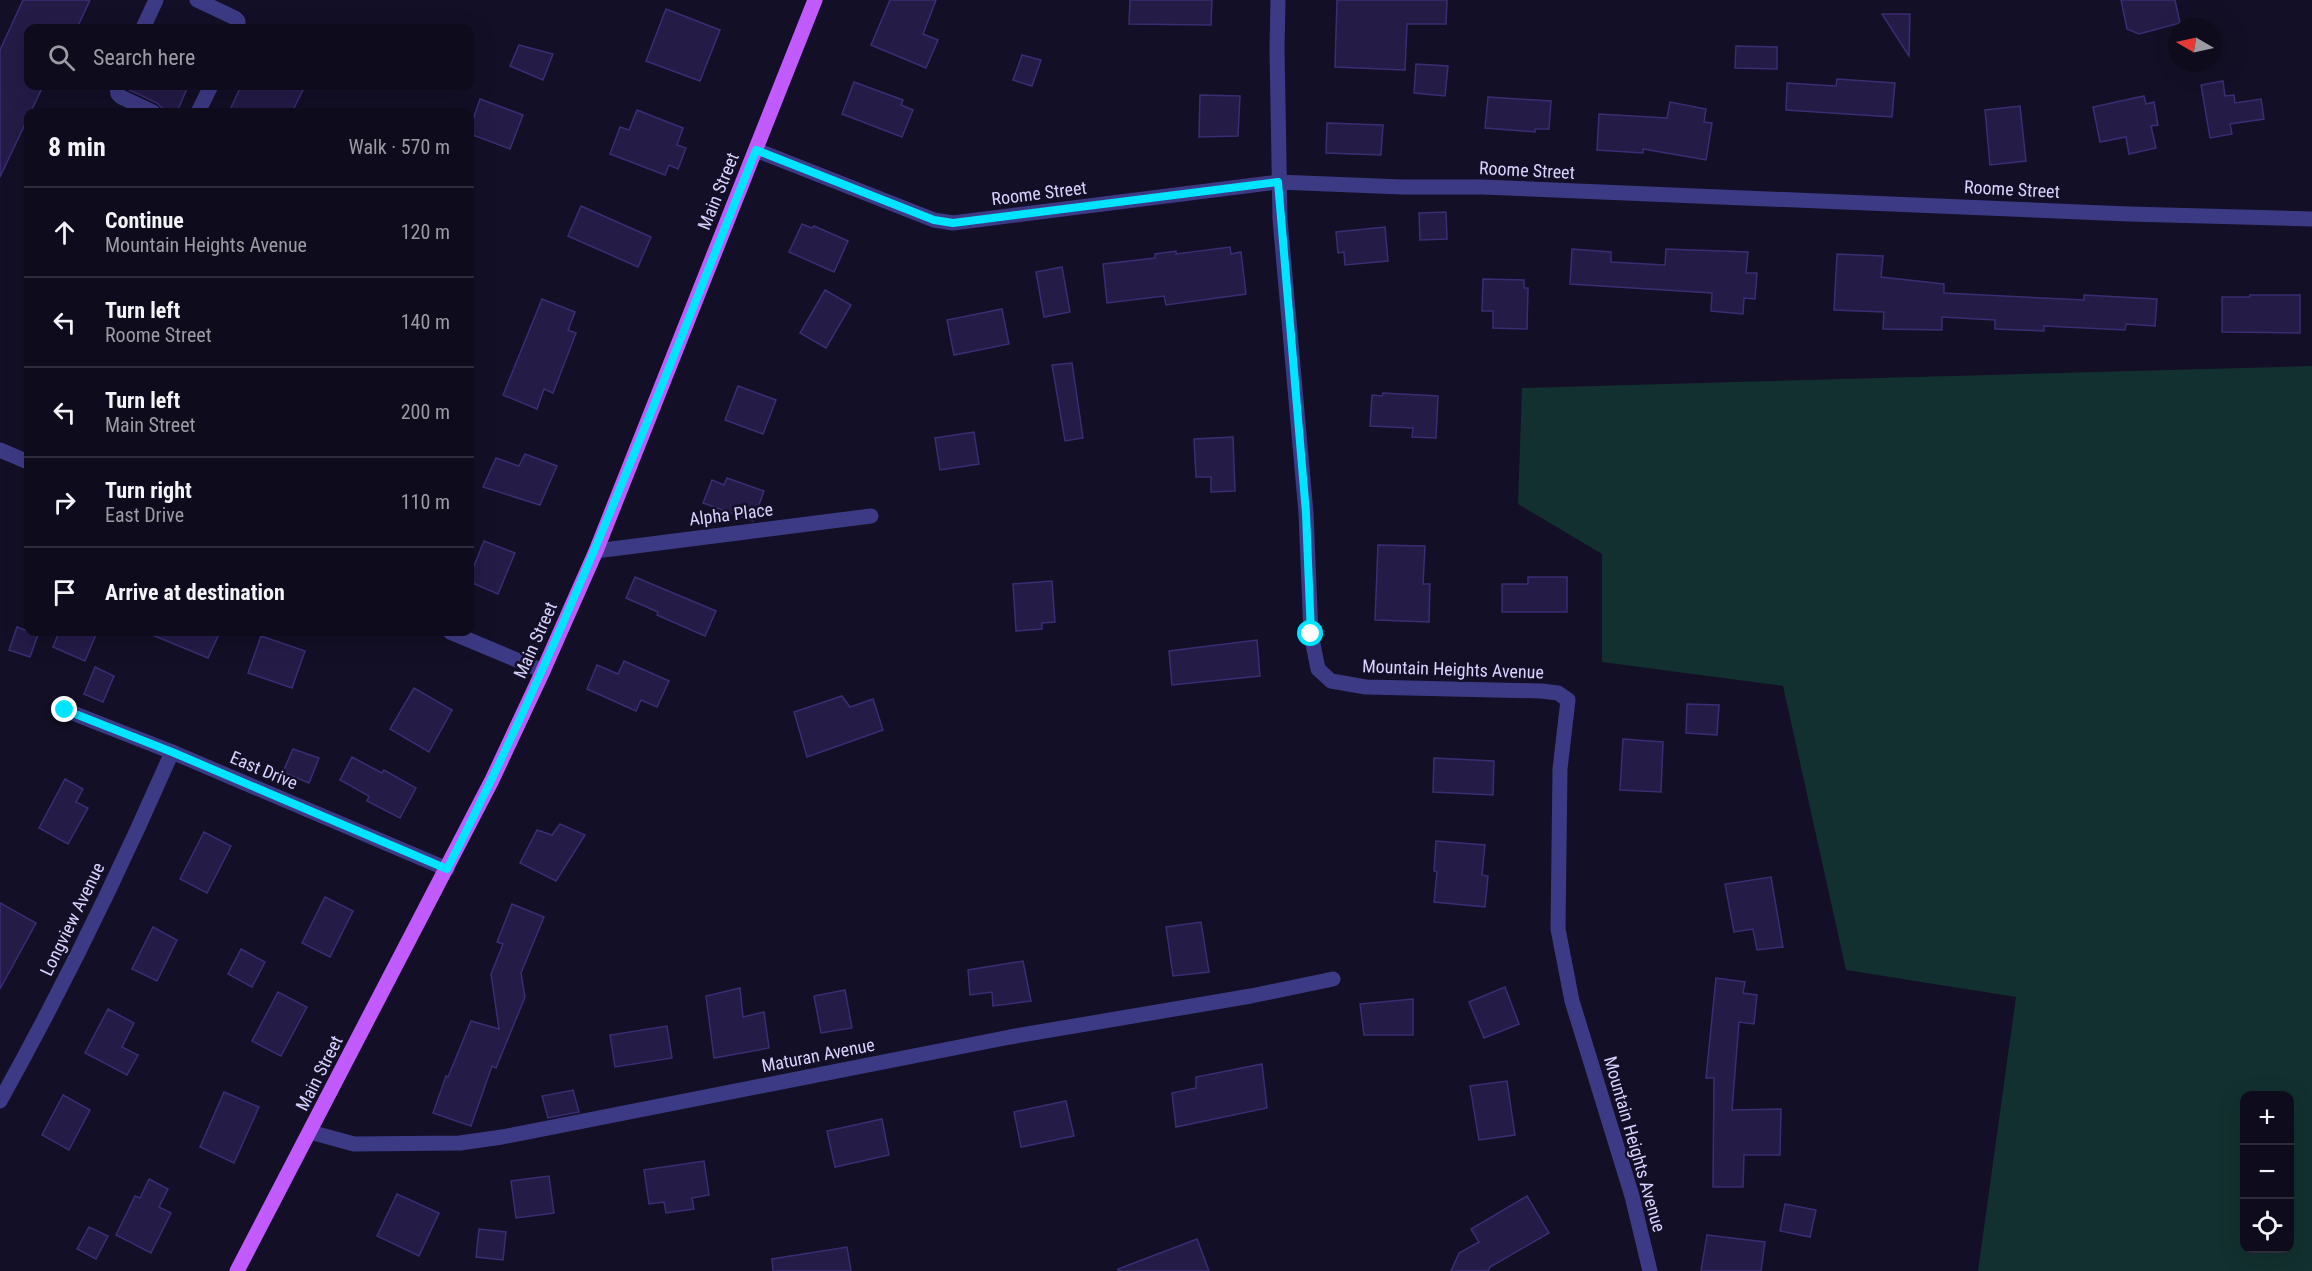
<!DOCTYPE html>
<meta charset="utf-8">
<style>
:root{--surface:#0e0b1c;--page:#171425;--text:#f1f3f6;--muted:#9b9ba3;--line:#2e2b3b}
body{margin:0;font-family:"Roboto Condensed",sans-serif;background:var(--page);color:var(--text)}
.controls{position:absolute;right:18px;bottom:18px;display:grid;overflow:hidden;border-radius:12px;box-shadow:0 6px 24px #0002}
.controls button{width:54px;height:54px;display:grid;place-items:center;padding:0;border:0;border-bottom:2px solid var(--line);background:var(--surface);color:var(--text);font:30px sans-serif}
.compass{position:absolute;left:2168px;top:18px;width:54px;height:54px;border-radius:50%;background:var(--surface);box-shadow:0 6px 24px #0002;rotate:279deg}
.stop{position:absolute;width:18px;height:18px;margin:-14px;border:4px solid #00e5ff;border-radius:50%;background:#fff}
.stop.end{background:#00e5ff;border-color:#fff;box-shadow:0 2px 6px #0008}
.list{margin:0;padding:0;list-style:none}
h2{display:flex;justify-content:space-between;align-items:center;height:78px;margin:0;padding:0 24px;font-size:26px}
h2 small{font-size:20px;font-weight:400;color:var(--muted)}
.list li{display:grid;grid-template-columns:39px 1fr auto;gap:18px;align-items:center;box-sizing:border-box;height:90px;padding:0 24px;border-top:2px solid var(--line)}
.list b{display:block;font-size:22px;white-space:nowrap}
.list p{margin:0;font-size:20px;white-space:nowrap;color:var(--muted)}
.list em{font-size:20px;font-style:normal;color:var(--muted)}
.icon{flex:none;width:33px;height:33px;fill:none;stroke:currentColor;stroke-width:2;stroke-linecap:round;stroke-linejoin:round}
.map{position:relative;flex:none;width:2312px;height:1271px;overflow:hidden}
.search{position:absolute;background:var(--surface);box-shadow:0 6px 24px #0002;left:24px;top:24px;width:450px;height:66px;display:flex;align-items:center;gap:15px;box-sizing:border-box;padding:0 21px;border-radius:12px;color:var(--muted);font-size:22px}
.panel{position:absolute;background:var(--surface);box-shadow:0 6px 24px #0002;left:24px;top:108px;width:450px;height:528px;border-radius:12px}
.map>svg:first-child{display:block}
</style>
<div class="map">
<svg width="2312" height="1271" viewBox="0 0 2312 1271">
<rect width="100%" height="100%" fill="#130f26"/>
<!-- green -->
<path fill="#12302f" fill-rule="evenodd" d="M 2312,366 L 2312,1271 L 1978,1271 L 2016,997 L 1846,970 L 1783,686 L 1602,662 L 1602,554 L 1518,504 L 1522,388 ZM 2244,1096 L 2290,1096 L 2290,1248 L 2244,1248 Z"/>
<!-- building -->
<g fill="#241b47" stroke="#3b2d73" stroke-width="1.5">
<polygon points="23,0 90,0 77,28 28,28 28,86 43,86 0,177 0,50"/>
<polygon points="890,0 936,0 923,34 938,40 926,68 871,45"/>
<polygon points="1130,0 1212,0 1211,25 1129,24"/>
<polygon points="1337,0 1447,0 1446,24 1407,24 1405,70 1335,67"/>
<polygon points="2121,0 2175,0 2180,23 2139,34 2127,29"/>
<polygon points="666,9 720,30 700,81 646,61"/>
<polygon points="1882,14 1910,14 1909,56"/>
<polygon points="519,45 553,54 543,80 510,66"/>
<polygon points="1736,46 1777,47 1777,69 1735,68"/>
<polygon points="1022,55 1041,60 1032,86 1013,80"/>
<polygon points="1416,64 1448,66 1445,96 1414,93"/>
<polygon points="1837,79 1895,83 1892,117 1786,110 1787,83 1836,86"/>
<polygon points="2223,81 2225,96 2234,95 2235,103 2261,99 2264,119 2230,124 2232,134 2210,138 2201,85"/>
<polygon points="854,82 903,100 901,105 913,110 902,137 842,114"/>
<polygon points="127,86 188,86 177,112 162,108 157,103 127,89"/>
<polygon points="241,86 305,86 292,112 229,112"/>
<polygon points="1200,95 1240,96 1238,136 1199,137"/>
<polygon points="2144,96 2146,104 2154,102 2158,125 2151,126 2156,148 2129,154 2126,137 2100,142 2093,107"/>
<polygon points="1488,97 1551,101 1549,129 1535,129 1535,132 1485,128"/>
<polygon points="480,99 523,115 510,149 470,134 470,128"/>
<polygon points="1670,102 1706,109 1704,122 1712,123 1706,160 1643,149 1643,153 1597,150 1599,114 1667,118"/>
<polygon points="2020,106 2026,161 1990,165 1985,110"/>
<polygon points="637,110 683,128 677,145 686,148 678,169 669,165 665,175 610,154 620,127 629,130"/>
<polygon points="1327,123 1383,125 1381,155 1326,153"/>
<polygon points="581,206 651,237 638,267 568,236"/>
<polygon points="1446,212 1447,239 1420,240 1419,213"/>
<polygon points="802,224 812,228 814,226 848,241 834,272 789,252"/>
<polygon points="1385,227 1388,261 1345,265 1344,252 1338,253 1336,232"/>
<polygon points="1230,247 1231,254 1241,252 1246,294 1166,305 1164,296 1107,303 1103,264 1155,258 1155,254 1176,251 1176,254"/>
<polygon points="1572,249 1611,252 1611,262 1665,265 1666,249 1748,252 1746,273 1757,273 1755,299 1744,298 1743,314 1711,311 1712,293 1570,284"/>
<polygon points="1837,254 1883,256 1881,277 1944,284 1944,293 2084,300 2084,295 2157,299 2155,326 2126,324 2125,330 2044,326 2044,331 1995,329 1995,320 1942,317 1942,330 1883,329 1884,312 1834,310"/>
<polygon points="1062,267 1070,312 1044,317 1036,272"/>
<polygon points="1483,279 1524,280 1524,288 1528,288 1527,329 1493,328 1493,311 1482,311"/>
<polygon points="825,290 851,305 826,348 800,333"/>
<polygon points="2250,295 2300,295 2300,333 2222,332 2222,297 2250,297"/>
<polygon points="542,299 575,312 568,330 576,333 553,393 544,389 537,409 503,395"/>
<polygon points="1002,309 1009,344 954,355 947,320"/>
<polygon points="1072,363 1083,438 1065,441 1052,365"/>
<polygon points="738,386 776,400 763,434 725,420"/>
<polygon points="1383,393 1438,396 1436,438 1412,437 1413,428 1370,426 1372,395 1382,396"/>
<polygon points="974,432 979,464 940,470 935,438"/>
<polygon points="1233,437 1235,491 1211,492 1211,477 1196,477 1194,439"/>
<polygon points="525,454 557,466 540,505 483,487 496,458 519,466"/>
<polygon points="727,478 764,491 753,521 703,503 712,480 724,485"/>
<polygon points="484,541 515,553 498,594 470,582 470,576"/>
<polygon points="1378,545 1425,546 1423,584 1430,584 1429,622 1375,620"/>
<polygon points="635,577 716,611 705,636 657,615 658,612 626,598"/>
<polygon points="1528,577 1567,577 1567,612 1502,612 1502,584 1528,584"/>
<polygon points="1052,581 1055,622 1042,623 1042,629 1016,631 1013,584"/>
<polygon points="17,627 38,635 30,657 9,650"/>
<polygon points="59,632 97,632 85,661 53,647"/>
<polygon points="145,632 220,632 208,658"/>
<polygon points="261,636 305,651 292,688 248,673"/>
<polygon points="1257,640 1260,676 1172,685 1169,651"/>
<polygon points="624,661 669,681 657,707 641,700 636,711 587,689 597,665 618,674"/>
<polygon points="95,667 114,676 103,702 84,694"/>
<polygon points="414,688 452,710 429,752 390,729"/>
<polygon points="842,696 850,707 873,699 883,730 807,757 794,712"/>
<polygon points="1687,704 1719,705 1717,735 1686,733"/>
<polygon points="1623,739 1663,742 1661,792 1620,790"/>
<polygon points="293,749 319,758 309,783 283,772"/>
<polygon points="352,757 382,773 384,770 416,788 400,818 367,801 369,796 340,780"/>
<polygon points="1434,758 1494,761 1493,795 1433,792"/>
<polygon points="65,779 83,789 76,802 88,808 68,844 39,828"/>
<polygon points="560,824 585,835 556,881 520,863 537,830 552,835"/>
<polygon points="204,832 231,846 207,893 180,879"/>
<polygon points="1436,841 1485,845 1482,875 1488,876 1485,907 1434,902 1437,872 1434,871"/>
<polygon points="1771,877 1783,947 1757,950 1753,929 1734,932 1725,884"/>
<polygon points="325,897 353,911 330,957 302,943"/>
<polygon points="0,903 36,923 0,989"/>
<polygon points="512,904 544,917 521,973 525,997 496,1068 492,1066 471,1126 433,1113 446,1076 448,1077 471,1021 499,1029 491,974 503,944 497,942"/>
<polygon points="1201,922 1209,972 1173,976 1166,927"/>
<polygon points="153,927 177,940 157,981 132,969"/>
<polygon points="241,949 265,962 252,987 228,974"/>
<polygon points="1023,961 1031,1001 993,1006 992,992 970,995 968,970"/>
<polygon points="1716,978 1745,982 1743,993 1757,995 1754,1024 1739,1022 1732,1110 1781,1109 1780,1155 1744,1155 1743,1187 1713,1187 1714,1078 1706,1078"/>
<polygon points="1505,987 1519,1024 1484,1038 1469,1002"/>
<polygon points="740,988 743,1017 764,1012 769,1048 714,1058 706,996"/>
<polygon points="845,990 852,1028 821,1033 814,996"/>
<polygon points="278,992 307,1007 281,1056 252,1041"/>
<polygon points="1413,999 1413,1035 1364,1035 1360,1004"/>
<polygon points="108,1009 134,1023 122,1047 138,1055 127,1075 85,1053"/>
<polygon points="667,1026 672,1058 615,1067 610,1035"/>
<polygon points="1262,1064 1267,1108 1176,1127 1172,1093 1196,1088 1196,1077"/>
<polygon points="1507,1081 1515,1135 1479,1140 1470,1086"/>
<polygon points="573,1090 579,1112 548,1118 542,1096"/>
<polygon points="224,1092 259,1107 234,1163 200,1147"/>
<polygon points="63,1095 90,1110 69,1150 42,1135"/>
<polygon points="1066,1101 1074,1136 1021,1147 1014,1112"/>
<polygon points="882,1119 889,1155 835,1167 827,1131"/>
<polygon points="704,1161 709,1195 692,1198 694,1209 666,1213 664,1202 649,1204 644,1170"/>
<polygon points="549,1176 554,1213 516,1218 511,1181"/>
<polygon points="149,1179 168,1189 159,1207 171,1213 151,1253 116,1235 135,1196 140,1198"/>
<polygon points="397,1194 439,1213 419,1256 377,1236"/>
<polygon points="1527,1196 1549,1233 1490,1267 1488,1271 1451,1271 1459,1253 1479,1242 1471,1229"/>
<polygon points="1785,1204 1816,1210 1810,1237 1780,1231"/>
<polygon points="89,1227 108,1236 96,1259 77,1249"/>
<polygon points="479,1229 506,1232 503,1260 476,1257"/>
<polygon points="1707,1235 1765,1242 1761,1271 1701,1271"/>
<polygon points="1197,1239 1209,1271 1118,1271 1118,1269"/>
<polygon points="847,1247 851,1271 773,1271 772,1259"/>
</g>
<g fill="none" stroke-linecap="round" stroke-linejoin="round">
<!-- minor -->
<g stroke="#3d3a85" stroke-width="15">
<polyline points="197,0 235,18 238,21 238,28"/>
<polyline points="1278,0 1277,48 1280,219 1306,513 1311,634 1318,669 1331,681 1366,687 1541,691 1558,693 1568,700 1560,769 1558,929 1572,1001 1632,1196 1650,1271"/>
<polyline points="143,28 156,0"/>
<polyline points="117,86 118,94 121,97 153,112"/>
<polyline points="198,112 211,86"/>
<polyline points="756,150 934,220 953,223 1278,182 1402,187 1482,187 2129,214 2312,219"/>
<polyline points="0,450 28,462"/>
<polyline points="596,551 871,516"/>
<polyline points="450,632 543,671"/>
<polyline points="65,710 172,752 447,869"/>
<path d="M 0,1101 C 63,988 120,871 172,752"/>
<polyline points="310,1132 354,1144 460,1143 502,1137 1010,1037 1251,996 1333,979"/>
</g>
<!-- major -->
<polyline stroke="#c25bff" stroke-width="15" points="237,1271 492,780 543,671 596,551 815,0"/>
</g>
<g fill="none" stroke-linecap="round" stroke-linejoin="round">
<!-- route -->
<path stroke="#00e5ff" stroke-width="8" d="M 65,710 L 172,752 L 447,869 C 567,635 658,394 756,150 L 934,220 L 953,223 L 1278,182 L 1306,513 L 1311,634"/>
</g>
<g text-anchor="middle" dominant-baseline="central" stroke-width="5" stroke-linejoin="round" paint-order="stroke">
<!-- street labels -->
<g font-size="18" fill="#d9d4ff" stroke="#130f26">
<text transform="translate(1527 170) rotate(3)">Roome Street</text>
<text transform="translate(2012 189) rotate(3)">Roome Street</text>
<text transform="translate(718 191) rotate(-68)">Main Street</text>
<text transform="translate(1039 193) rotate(-7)">Roome Street</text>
<text transform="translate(731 514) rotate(-7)">Alpha Place</text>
<text transform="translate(535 640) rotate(-66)">Main Street</text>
<text transform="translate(1453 669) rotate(2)">Mountain Heights Avenue</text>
<text transform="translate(264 770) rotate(23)">East Drive</text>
<text transform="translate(72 919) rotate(-64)">Longview Avenue</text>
<text transform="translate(818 1055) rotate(-11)">Maturan Avenue</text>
<text transform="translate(319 1073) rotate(-63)">Main Street</text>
<text transform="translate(1635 1144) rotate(74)">Mountain Heights Avenue</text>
</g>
</g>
</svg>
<div class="controls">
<button>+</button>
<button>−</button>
<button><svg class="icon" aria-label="locate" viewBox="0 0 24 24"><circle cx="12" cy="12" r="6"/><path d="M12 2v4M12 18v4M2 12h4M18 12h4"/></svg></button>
</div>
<svg class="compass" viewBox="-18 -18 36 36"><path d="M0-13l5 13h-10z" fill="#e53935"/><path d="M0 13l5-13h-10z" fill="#9b9ba3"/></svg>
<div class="stop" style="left:1311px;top:634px"></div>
<div class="stop end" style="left:65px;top:710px"></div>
<div class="search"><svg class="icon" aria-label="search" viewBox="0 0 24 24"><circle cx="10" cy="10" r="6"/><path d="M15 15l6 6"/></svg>Search here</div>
<section class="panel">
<h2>8 min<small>Walk · 570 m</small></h2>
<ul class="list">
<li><svg class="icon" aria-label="ahead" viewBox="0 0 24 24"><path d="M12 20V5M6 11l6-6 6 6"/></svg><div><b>Continue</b><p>Mountain Heights Avenue</p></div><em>120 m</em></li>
<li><svg class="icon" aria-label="left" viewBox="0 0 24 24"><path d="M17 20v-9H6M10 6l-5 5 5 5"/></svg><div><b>Turn left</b><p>Roome Street</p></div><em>140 m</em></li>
<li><svg class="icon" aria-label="left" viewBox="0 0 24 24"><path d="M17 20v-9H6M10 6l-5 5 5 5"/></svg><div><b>Turn left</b><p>Main Street</p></div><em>200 m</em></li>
<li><svg class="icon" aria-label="right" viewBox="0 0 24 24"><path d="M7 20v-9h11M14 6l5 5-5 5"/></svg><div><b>Turn right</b><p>East Drive</p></div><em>110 m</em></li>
<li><svg class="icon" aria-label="arrive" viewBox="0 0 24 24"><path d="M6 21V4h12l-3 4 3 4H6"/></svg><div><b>Arrive at destination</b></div></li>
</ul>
</section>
</div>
